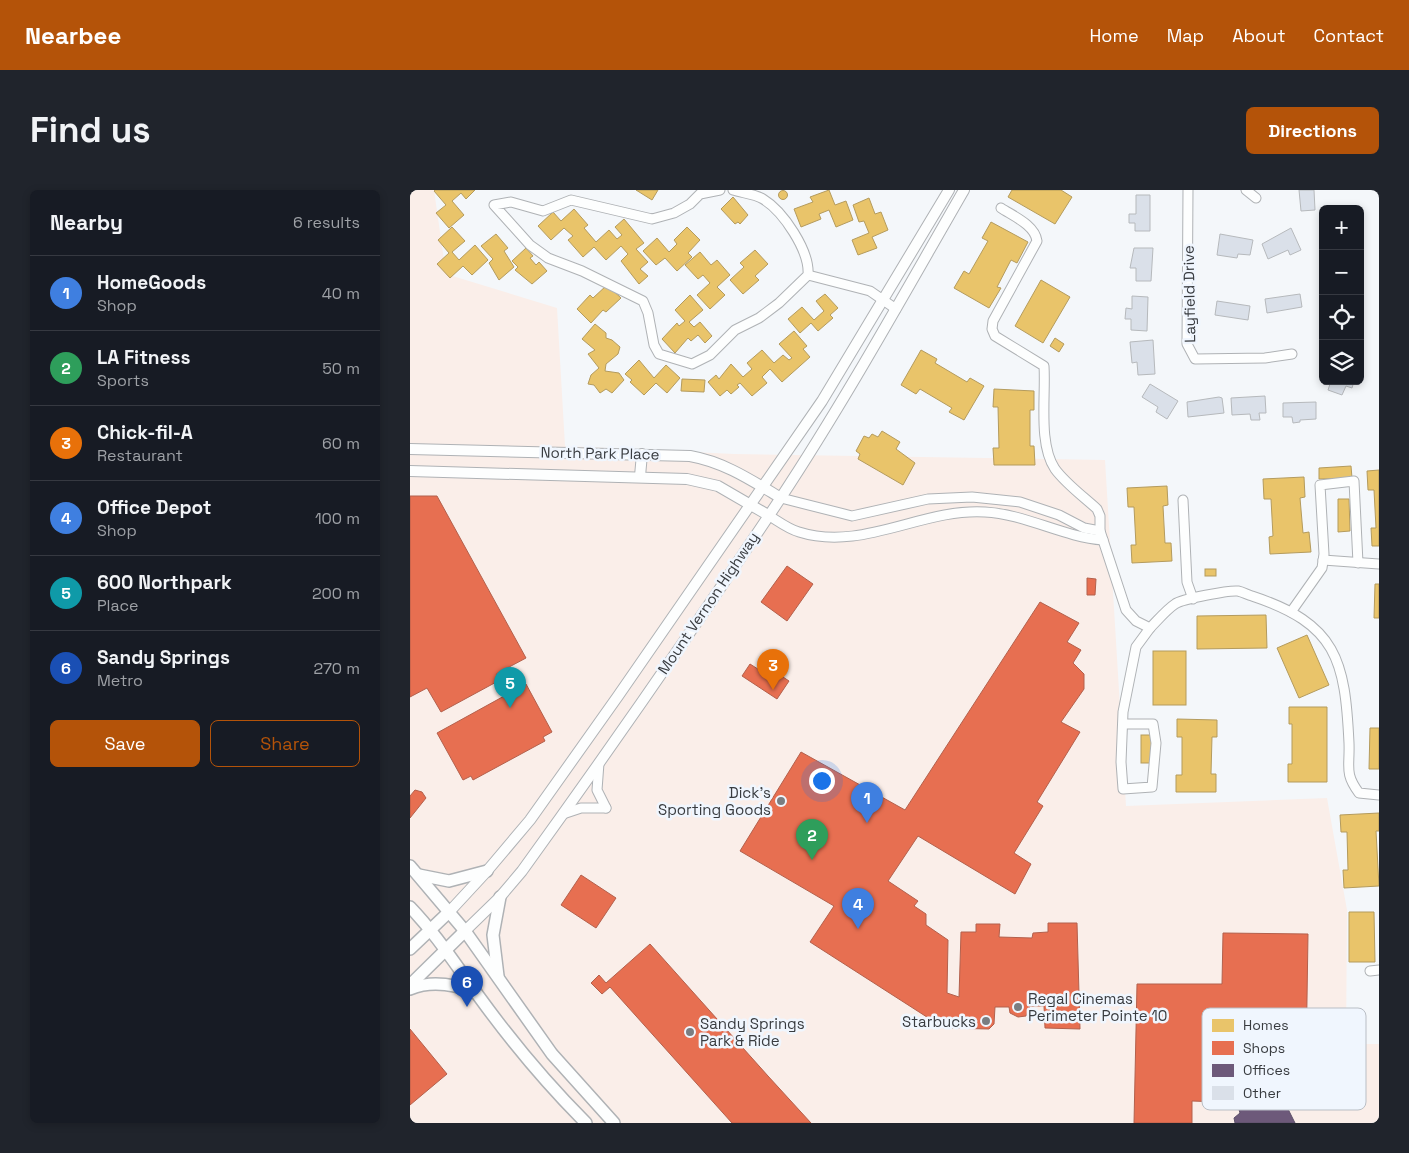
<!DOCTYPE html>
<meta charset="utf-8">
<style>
:root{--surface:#171b24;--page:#20242c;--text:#f1f3f6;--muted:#9ea1a6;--line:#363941;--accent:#b45309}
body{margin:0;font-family:"Space Grotesk",sans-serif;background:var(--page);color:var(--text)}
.controls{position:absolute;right:15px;top:15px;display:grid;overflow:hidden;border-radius:8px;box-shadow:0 2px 8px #0003}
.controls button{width:45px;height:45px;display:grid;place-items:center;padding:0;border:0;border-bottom:1px solid var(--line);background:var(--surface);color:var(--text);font:25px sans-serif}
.you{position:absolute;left:411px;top:590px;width:18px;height:18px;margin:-12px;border:4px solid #fff;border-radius:50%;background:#1a73e8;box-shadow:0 0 0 8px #1a73e833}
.badge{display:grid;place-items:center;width:32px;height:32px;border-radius:50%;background:var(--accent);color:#fff;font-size:16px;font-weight:700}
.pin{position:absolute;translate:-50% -41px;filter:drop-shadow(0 1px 2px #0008)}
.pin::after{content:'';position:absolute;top:26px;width:18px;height:15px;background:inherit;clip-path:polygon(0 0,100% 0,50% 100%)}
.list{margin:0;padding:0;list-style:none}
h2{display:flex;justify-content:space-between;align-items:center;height:65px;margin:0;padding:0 20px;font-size:21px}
h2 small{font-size:16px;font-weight:400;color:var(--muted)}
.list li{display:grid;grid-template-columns:32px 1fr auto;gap:15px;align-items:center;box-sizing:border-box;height:75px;padding:0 20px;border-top:1px solid var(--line)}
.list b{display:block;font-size:19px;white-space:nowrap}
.list p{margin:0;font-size:16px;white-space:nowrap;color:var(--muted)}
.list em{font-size:16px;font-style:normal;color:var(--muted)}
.actions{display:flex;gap:10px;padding:15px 20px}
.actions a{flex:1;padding:11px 0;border:1px solid var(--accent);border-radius:8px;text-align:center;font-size:18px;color:var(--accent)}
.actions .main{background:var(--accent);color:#fff}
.icon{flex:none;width:28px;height:28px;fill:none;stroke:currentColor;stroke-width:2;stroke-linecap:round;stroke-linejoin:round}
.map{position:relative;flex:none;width:969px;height:933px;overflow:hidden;border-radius:8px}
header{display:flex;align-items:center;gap:30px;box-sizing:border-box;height:70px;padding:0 25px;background:var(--accent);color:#fff}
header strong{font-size:24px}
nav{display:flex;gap:28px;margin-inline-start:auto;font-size:18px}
.intro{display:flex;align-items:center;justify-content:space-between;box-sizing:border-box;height:120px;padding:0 30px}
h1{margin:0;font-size:35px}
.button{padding:12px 22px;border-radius:8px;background:var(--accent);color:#fff;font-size:18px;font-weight:700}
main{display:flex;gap:30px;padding:0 30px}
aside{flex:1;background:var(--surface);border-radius:8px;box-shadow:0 2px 8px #0003}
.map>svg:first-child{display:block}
</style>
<header>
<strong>Nearbee</strong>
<nav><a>Home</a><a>Map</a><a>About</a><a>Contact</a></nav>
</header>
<div class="intro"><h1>Find us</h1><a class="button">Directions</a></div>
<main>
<aside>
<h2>Nearby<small>6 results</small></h2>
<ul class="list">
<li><span class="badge" style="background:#3f7fe0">1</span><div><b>HomeGoods</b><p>Shop</p></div><em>40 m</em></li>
<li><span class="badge" style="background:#2e9e5b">2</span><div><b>LA Fitness</b><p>Sports</p></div><em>50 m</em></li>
<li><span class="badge" style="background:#e8710a">3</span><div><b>Chick-fil-A</b><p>Restaurant</p></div><em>60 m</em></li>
<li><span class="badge" style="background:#3f7fe0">4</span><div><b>Office Depot</b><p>Shop</p></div><em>100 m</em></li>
<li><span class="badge" style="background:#0f9aa8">5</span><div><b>600 Northpark</b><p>Place</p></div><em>200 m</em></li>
<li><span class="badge" style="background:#1a4fb4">6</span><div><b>Sandy Springs</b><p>Metro</p></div><em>270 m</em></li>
</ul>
<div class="actions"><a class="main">Save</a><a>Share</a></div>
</aside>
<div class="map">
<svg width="969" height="933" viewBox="0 0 969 933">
<rect width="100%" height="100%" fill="#f4f7fa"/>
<!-- commercial -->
<polygon fill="#faeee9" points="0,0 24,0 36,84 147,118 155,256 324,264 695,270 716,616 917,608 937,720 936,854 969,854 969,933 0,933"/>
<!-- homes -->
<g fill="#e9c46a" stroke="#b49b5d">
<polygon points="25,0 65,0 56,9 51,3 42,11 54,25 39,38 26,23 36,15 24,1"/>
<polygon points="226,0 248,0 242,10"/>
<polygon points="419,0 425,15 436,11 443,30 426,37 419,20 409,24 411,29 391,37 384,19 403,12 400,7"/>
<polygon points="602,0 651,0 662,7 645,34 598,7"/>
<circle cx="373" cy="5" r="4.5"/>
<polygon points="323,7 338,25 330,34 328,32 325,34 311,19"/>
<polygon points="459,8 465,24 471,22 478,40 462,47 467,58 448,65 442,50 459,43 454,31 449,32 443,15"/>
<polygon points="164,19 178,35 174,38 186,52 199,40 207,49 212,45 205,37 214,29 234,53 226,59 238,72 230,79 238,86 229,94 211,71 218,64 211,56 196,70 184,57 173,67 158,50 163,46 154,38 141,50 128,36 143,22 151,31"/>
<polygon points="581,32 618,52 607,73 601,70 587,97 591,98 579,118 544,98 554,81 559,84 578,51 572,48"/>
<polygon points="42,37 55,51 42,62 49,70 65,55 78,70 62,85 53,76 40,88 27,74 39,63 28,50"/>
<polygon points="277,37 290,50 278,63 282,67 267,81 255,68 246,75 233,61 247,48 259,62 267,54 264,50"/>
<polygon points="86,44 98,58 94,61 104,77 89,90 79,73 83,69 71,56"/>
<polygon points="116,58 123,66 120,68 126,75 129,72 137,81 122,94 105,80 108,77 102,71"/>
<polygon points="345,60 358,74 345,86 349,90 333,104 320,90 334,77 330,73"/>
<polygon points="290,62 301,75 307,70 320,85 307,97 315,105 300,119 287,105 300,93 293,85 288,89 275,75"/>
<polygon points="631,90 660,107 633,153 605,136"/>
<polygon points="197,95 211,108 196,122 193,120 181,133 167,119 180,105 183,108"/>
<polygon points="415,104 428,118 420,125 423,128 408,141 401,133 390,143 378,129 392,117 404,130 414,121 406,111"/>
<polygon points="280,105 293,120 279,132 284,137 290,132 302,146 295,153 288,145 281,151 278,148 265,163 252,149 267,133 269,136 275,131 265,120"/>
<polygon points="185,134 196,143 196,148 202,150 210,157 208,164 196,174 195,181 209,183 214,190 202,203 196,199 190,203 184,195 178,194 181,185 189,178 178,164 185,160 172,149"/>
<polygon points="384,141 397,156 393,159 400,167 372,192 360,179 352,187 357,193 342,206 330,193 327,195 329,197 321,204 317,200 310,206 298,192 306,185 309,189 321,174 333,187 342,179 337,173 352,160 364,173 373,165 379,170 382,168 369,154"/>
<polygon points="645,148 654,154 649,162 640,156"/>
<polygon points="511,160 527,169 525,173 557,192 560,188 574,196 554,230 539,222 542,218 510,199 506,204 491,195"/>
<polygon points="229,170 244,188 256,175 270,188 257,203 246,193 234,205 220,192 222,190 215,184"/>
<polygon points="272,189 295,190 294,202 271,201"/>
<polygon points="584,199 624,201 624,220 620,220 620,256 624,256 625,275 584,275 583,258 589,258 588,217 583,217"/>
<polygon points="472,241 490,252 486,259 505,273 493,295 448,269 450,264 446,261 454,246 459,248 462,244 468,247"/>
<polygon points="941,276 942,288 909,289 909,278"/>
<polygon points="969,280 969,356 962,356 961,338 966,338 964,300 958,300 957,281"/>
<polygon points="894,287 895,307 890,308 893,343 899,342 901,362 860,364 859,347 863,346 861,309 854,309 853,289"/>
<polygon points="757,296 758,315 753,316 755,353 761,353 762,371 722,373 721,355 726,355 724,317 718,317 717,298"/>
<polygon points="928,309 939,309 940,341 928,342"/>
<rect x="795" y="379" width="11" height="7"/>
<polygon points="965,394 969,394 969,428 964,428"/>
<polygon points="856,425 857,458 787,459 787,426"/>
<polygon points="897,445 919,495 889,508 867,458"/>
<rect x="743" y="461" width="33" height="54"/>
<polygon points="879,517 917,517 917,592 878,592 878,574 882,574 882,534 879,534"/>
<polygon points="767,529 807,530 807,547 802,547 801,584 806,584 806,602 766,602 766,585 772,585 772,547 767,547"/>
<polygon points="960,538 969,538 969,579 959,579"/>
<rect x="731" y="545" width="11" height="28"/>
<polygon points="969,623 969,641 966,641 969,696 934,698 933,680 938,680 937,642 931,642 930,625"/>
<polygon points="939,722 964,722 965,772 939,772"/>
</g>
<!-- shops -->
<g fill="#e76f51" stroke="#b3604c">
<polygon points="0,306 27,306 116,468 86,484 90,490 31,522 17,498 0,507"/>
<polygon points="377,376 403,394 377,431 351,412"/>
<polygon points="677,388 686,389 685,405 677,405"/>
<polygon points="630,412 669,433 657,452 671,460 663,473 674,484 674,499 651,532 670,542 627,612 633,616 604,663 621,674 605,704 508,646 478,691 508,711 504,716 516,724 516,735 538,750 537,803 549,807 551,742 566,742 566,734 590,734 589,747 622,748 623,743 638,742 638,733 667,733 670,839 635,838 634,816 620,816 616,826 608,827 600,823 599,817 585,817 584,834 579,839 534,838 400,752 424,716 330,661 391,562 495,620"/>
<polygon points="340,474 351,481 355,475 379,491 367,509 332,486"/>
<polygon points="116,494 142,542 133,547 135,551 63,590 61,586 53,590 27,543"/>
<polygon points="5,600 12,602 16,608 0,628 0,606"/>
<polygon points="171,685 206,708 186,738 151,715"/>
<polygon points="813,743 898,744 896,875 811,874 810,912 782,911 782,933 724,933 727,794 812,794"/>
<polygon points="240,754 358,886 401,933 322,933 200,797 192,804 181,793 189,785 196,793"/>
<polygon points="0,839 37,884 0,915"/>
</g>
<!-- offices -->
<polygon fill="#6d597a" stroke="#5d5069" points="854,905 858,910 866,909 868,915 875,913 885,933 825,933 824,928 830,923 828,916"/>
<!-- building -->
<g fill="#dae0e9" stroke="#b6b9bc">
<polygon points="889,0 904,0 905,20 891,21"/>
<polygon points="726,5 740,5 740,41 725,41 725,33 719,33 719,24 726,24"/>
<polygon points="881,38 891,60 880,65 878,60 858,69 852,54"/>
<polygon points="810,44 843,50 840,65 828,64 827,68 807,65"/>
<polygon points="724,58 743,58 741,91 726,91 726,78 720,78"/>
<polygon points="890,104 892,117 857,123 855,109"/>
<polygon points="722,106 738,107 737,141 721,140 721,129 715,129 716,118 722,119"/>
<polygon points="807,111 840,116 838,130 805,125"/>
<polygon points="743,150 745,184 728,185 727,172 722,173 720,152"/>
<polygon points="921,191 944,191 942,198 936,196 932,205 918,200"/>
<polygon points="740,194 768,211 757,229 746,222 748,217 732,207"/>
<polygon points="855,206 856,223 849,223 850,230 841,230 840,224 822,225 821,208"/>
<polygon points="809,207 812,208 814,223 778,227 777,212"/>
<polygon points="906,212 906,229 890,230 890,232 883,233 882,227 873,227 873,213"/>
</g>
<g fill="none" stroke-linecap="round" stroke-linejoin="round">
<defs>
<g id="minor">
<path d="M 310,0 L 290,4 L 280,14 L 264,23 L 242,29 L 161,10 L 133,21 L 101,12 L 84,15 L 120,55 L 138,68 L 172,81 L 233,111 L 238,123 L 244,155 L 249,164 L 282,174 L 300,165 L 325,140 L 349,128 L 369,113 L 398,85 C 400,61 373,21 353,9 C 345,4 332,3 323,0"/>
<polyline points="778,0 777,154 785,169 855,168 882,164"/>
<polyline points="836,0 846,8"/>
<path d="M 591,18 C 603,26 625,35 627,51 L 583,131 L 582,139 L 585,146 L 634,176 C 636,206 628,254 645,279 C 656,294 674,307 687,319 L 690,326 L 690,341 L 716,420 L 726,431 L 740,438 C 748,430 756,420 765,414 C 772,409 819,400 828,401 C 833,402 838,405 842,406 C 927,434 935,470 939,553 C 940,577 934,583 949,603 L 969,605"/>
<polyline points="398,85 460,101 486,119"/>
<polyline points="371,308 442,326 518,309 562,307 610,312 649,325 674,338 690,341"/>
<polyline points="773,310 777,392 783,409"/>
<path d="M 358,325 C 368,331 378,339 389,342 C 452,362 512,318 575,322 C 615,324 653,347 693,350"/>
<polyline points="913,370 969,374"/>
<polyline points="881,422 912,378 914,364 910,295 944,291 948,373"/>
<polyline points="713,534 743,534 746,553 742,597 713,599 711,572 713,522 726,457 740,438"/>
<polyline points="189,573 187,600 196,618"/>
<polyline points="153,624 171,618 196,618"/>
<polyline points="960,781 969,780"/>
</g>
<g id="tertiary">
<path d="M 0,259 L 280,266 C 314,272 341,290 371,308"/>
<polyline points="0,281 277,289 308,296 358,325"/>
<polyline points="230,286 232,264"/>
<polyline points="40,721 77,681 120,630 208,506 412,211 539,0"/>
<path d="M 55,741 L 90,707 L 112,681 C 200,559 287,434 370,309 C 436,209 494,104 554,0"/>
</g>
<g id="secondary">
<polyline points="0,676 55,741 142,864 204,933"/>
<polyline points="9,685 39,691 77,681"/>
<path d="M 0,717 C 27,745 47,777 70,808 C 102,852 137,894 176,933"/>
<polyline points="0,759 40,721"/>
<polyline points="88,786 83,745 90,707"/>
<polyline points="0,795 55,741"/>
<path d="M 0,799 C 22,790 44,794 66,803"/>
</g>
</defs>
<!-- minor casing -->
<use href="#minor" stroke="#afb2b5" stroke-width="11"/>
<!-- tertiary casing -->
<use href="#tertiary" stroke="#afb2b5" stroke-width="12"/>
<!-- secondary casing -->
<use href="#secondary" stroke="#afb2b5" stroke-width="14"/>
<!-- minor -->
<use href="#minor" stroke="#fdfefe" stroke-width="9"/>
<!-- tertiary -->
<use href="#tertiary" stroke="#fdfefe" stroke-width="10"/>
<!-- secondary -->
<use href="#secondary" stroke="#fdfefe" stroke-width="11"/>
</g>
<!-- markers -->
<g fill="#7a7d81" stroke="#f0f6fe" stroke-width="2">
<circle cx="371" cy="611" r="5"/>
<circle cx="608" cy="817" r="5"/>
<circle cx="576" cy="831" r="5"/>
<circle cx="280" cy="842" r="5"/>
</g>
<g text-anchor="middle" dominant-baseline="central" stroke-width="5" stroke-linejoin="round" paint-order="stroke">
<!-- street labels -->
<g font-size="15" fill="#393c40" stroke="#f0f6fe">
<text transform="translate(779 104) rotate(-91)">Layfield Drive</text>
<text transform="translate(190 263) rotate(1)">North Park Place</text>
<text transform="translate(298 413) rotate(-56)">Mount Vernon Highway</text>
</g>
<!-- poi labels -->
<g font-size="15" fill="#393c40" stroke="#f0f6fe" text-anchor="end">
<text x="361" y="602">Dick's<tspan x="361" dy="17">Sporting Goods</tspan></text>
<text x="618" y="808" text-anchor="start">Regal Cinemas<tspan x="618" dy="17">Perimeter Pointe 10</tspan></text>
<text x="566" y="831">Starbucks</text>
<text x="290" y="833" text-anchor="start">Sandy Springs<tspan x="290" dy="17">Park &amp; Ride</tspan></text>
</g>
</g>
<!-- legend -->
<rect x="792" y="818" width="164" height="102" rx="8" fill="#f0f6fe" stroke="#b9bec5" stroke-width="1"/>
<rect x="802" y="829" width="22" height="13" fill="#e9c46a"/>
<rect x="802" y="851" width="22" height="14" fill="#e76f51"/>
<rect x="802" y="874" width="22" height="13" fill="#6d597a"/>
<rect x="802" y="896" width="22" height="14" fill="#dae0e9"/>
<g font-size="14" fill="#393c40">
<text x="833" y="840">Homes</text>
<text x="833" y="863">Shops</text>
<text x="833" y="885">Offices</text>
<text x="833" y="908">Other</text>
</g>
</svg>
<div class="controls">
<button>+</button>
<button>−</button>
<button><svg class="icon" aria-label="locate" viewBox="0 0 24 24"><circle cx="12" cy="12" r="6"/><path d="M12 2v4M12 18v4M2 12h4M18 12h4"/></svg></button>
<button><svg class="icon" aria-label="layers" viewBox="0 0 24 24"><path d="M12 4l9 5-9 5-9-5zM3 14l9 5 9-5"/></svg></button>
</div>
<div class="you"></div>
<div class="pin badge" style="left:457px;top:633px;background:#3f7fe0">1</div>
<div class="pin badge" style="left:402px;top:670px;background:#2e9e5b">2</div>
<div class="pin badge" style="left:363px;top:500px;background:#e8710a">3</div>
<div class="pin badge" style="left:448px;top:739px;background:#3f7fe0">4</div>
<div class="pin badge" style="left:100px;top:518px;background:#0f9aa8">5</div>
<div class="pin badge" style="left:57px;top:817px;background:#1a4fb4">6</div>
</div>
</main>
